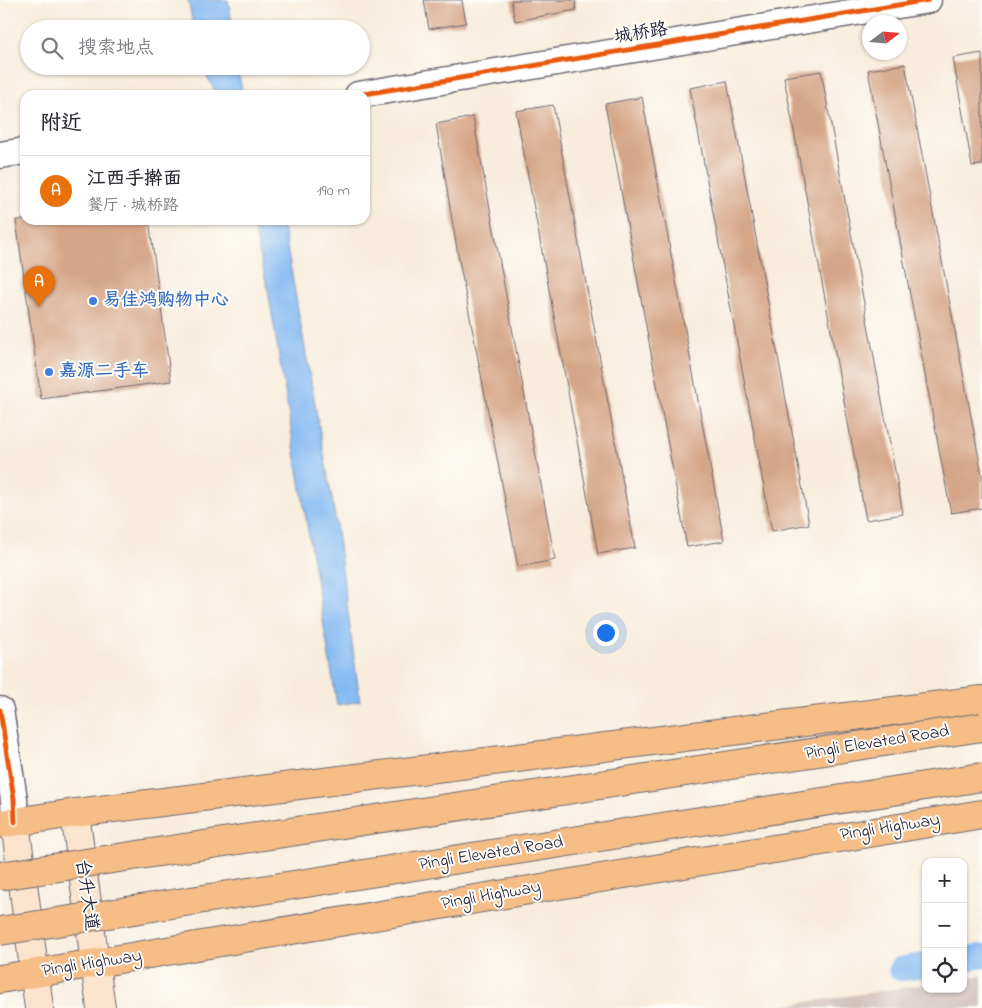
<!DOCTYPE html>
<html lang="zh">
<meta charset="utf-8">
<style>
:root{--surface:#fff;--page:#f7f7f7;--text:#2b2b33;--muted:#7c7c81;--line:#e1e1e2;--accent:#0b8043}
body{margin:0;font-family:"Indie Flower","LXGW WenKai TC",sans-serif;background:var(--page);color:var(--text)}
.controls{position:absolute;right:15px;bottom:15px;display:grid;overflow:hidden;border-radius:10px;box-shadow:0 1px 4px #0004}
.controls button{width:45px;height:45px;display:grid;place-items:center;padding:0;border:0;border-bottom:1px solid var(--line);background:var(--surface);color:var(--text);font:25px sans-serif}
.compass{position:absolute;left:862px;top:15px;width:45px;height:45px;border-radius:50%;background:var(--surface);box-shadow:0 1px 4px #0004;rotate:74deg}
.you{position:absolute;left:605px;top:632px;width:18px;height:18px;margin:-12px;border:4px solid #fff;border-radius:50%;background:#1a73e8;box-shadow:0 0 0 8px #1a73e833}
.badge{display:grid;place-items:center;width:32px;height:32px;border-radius:50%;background:var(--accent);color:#fff;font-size:16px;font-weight:700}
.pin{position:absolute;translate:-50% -41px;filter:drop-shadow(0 1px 2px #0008)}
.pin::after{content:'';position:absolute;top:26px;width:18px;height:15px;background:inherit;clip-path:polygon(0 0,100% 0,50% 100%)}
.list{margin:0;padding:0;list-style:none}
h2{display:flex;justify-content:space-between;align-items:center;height:65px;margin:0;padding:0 20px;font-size:21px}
h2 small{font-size:16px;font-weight:400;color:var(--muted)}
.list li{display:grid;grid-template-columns:32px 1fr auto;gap:15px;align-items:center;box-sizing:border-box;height:70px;padding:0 20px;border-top:1px solid var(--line)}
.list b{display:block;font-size:19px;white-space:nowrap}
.list p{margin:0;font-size:16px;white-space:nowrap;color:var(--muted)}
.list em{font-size:16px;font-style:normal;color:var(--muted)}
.icon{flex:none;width:28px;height:28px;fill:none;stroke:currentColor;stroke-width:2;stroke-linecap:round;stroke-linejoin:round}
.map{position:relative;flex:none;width:982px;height:1008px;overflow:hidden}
.search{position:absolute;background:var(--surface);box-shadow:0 1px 4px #0004;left:20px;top:20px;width:350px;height:55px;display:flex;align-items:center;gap:12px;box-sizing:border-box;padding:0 18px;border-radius:28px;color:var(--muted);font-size:19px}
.panel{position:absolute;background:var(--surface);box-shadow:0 1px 4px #0004;left:20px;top:90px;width:350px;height:135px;border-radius:15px}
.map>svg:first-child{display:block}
</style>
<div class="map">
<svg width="982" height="1008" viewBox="0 0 982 1008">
<rect width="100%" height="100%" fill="#fdfcf7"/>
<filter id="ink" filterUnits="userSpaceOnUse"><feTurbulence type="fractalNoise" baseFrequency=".02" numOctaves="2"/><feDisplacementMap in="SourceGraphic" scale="10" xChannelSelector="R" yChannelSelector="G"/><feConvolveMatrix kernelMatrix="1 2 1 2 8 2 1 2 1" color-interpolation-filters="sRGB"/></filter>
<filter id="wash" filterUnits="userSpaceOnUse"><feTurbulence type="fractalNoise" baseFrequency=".0096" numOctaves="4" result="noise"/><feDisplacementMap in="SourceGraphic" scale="20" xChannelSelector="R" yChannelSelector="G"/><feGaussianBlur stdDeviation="1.12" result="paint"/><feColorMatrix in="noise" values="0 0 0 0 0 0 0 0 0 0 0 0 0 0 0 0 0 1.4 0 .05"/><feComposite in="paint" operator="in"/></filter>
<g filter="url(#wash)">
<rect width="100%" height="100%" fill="#f8eddc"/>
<!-- industrial -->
<polygon fill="#d0c0bc" points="982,975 982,1008 768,1008 926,984 926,989 963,989 963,978"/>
<!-- water -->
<g fill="#83b9f2" stroke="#526e96">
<polygon points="188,0 228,0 233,29 194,29"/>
<polygon points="202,66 237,66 243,95 217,95"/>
<polygon points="252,220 282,220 334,510 360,701 337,705 268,290"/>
</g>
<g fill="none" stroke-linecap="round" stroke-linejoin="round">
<!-- canal -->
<g stroke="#83b9f2" stroke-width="25">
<polyline points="963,959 982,956"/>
<polyline points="901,969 926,965"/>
</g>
</g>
<g id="blocks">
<!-- building -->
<g fill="#d5a587">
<polygon points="424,0 462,0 466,23 429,29"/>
<polygon points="511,0 575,0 576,10 515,21"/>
<polygon points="982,53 982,165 972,166 953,58"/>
<polygon points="905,64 982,475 982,508 951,513 868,70"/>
<polygon points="821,71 903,514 866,520 784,77"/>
<polygon points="727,81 809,524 772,531 690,88"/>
<polygon points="642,97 724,541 687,547 605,104"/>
<polygon points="553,105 635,548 598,554 516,111"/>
<polygon points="473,117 555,560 518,567 458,255 436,124"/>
<polygon points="16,220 149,220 171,381 41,399"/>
</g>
</g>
</g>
<g filter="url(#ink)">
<use href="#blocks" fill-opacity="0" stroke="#6d6973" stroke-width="1"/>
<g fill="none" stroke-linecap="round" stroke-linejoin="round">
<defs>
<g id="street">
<polyline points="358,95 928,0"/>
<polyline points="0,155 25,151"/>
<polyline points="0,710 14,799 15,822"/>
</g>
<g id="secondary">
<polyline points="75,813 101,1008"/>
<polyline points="15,822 39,1008"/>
</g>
<g id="primary">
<polyline points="0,824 75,813 982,700"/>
<polyline points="0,979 982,814"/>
</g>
</defs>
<!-- street casing -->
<use href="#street" stroke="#6d6973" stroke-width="29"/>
<!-- secondary casing -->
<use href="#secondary" stroke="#6d6973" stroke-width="30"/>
<!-- primary casing -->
<use href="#primary" stroke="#6d6973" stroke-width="30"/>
<!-- street -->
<use href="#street" stroke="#fff" stroke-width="26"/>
<!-- secondary -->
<use href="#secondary" stroke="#fbe5cf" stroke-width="28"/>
<!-- primary -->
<use href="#primary" stroke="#f6be86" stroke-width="28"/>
<defs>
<g id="highway-bridge">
<polyline points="0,876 982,727"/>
<polyline points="0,931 982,777"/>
</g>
</defs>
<!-- highway-bridge casing -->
<use href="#highway-bridge" stroke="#6d6973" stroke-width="30" stroke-linecap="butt"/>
<!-- highway-bridge -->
<use href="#highway-bridge" stroke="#f6be86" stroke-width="28"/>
<defs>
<g id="cycleway">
<polyline points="358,95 928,0"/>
<polyline points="0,710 14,799 15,822"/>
</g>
</defs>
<!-- cycleway casing -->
<use href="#cycleway" stroke="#fdfcf7" stroke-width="8"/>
<!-- cycleway -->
<use href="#cycleway" stroke="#e8590c" stroke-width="5"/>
</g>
</g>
<!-- markers -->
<g fill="#3f7fe0" stroke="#fdfcf7" stroke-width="2">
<circle cx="93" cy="301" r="5"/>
<circle cx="49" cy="372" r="5"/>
</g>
<g text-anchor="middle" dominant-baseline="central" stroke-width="4" stroke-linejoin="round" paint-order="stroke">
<!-- street labels -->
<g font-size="18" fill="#22223b" stroke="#fdfcf7">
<text transform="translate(641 34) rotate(-9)">城桥路</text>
<text transform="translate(877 743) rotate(-9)">Pingli Elevated Road</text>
<text transform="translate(890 828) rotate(-9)">Pingli Highway</text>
<text transform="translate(491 854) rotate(-9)">Pingli Elevated Road</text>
<text transform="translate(86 895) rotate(82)">台升大道</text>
<text transform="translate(491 896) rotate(-10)">Pingli Highway</text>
<text transform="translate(92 964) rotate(-9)">Pingli Highway</text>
</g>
<!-- shop labels -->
<g font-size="18" font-weight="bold" fill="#366cbe" stroke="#fdfcf7" text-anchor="start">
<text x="103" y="301">易佳鸿购物中心</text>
<text x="59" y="372">嘉源二手车</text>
</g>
</g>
</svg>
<div class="controls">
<button>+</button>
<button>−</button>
<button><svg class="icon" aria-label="locate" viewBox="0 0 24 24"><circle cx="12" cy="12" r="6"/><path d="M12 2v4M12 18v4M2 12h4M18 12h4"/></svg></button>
</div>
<svg class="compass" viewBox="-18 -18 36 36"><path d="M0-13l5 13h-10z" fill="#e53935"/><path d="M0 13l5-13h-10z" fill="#7c7c81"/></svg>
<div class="you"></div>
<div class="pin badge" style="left:39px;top:307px;background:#e8710a">A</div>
<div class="search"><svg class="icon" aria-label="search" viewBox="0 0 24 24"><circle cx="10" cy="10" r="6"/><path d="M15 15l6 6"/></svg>搜索地点</div>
<section class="panel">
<h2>附近<small></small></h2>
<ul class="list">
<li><span class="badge" style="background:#e8710a">A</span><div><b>江西手擀面</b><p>餐厅 · 城桥路</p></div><em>190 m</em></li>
</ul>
</section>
</div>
